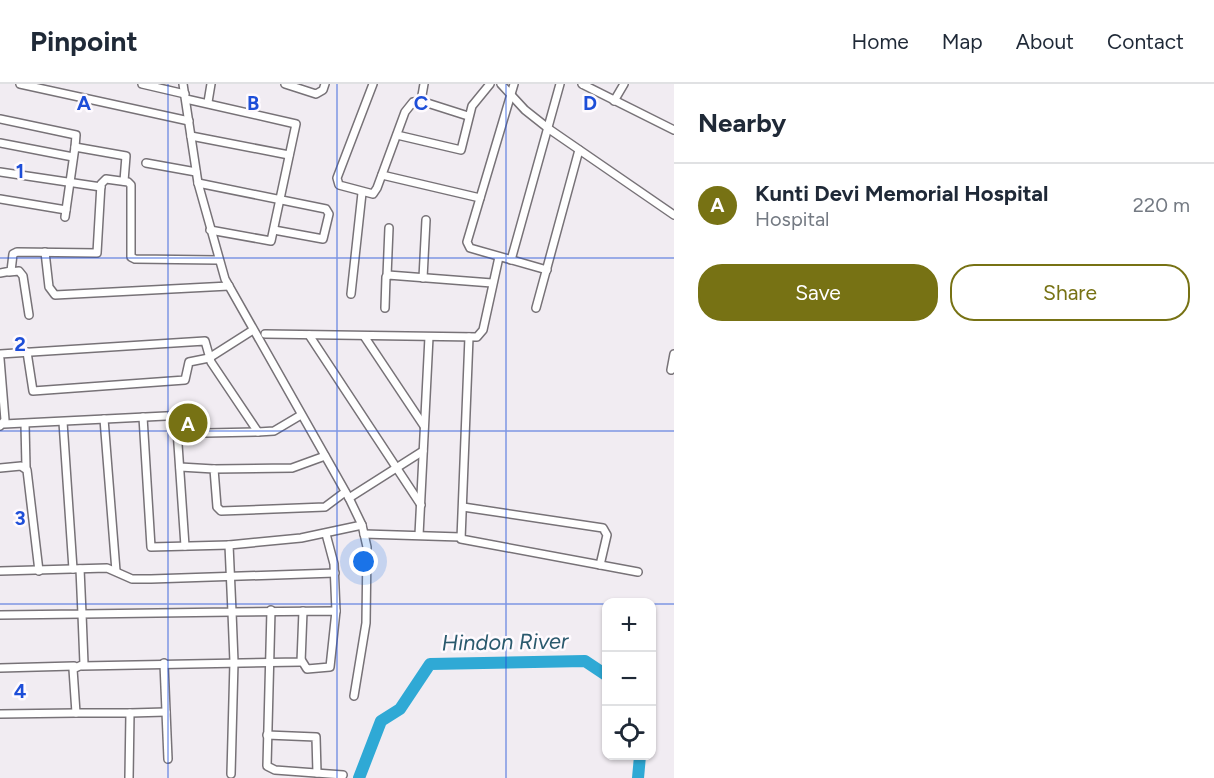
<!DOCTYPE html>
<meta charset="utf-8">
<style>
:root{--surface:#fff;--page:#f6f6f7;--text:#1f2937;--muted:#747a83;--line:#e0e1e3;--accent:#777214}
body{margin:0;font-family:Figtree,sans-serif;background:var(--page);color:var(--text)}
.controls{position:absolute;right:18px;bottom:18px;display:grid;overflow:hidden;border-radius:12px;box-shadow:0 2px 4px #0004}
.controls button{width:54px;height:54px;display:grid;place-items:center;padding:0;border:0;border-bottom:2px solid var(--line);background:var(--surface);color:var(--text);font:30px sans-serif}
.you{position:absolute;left:364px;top:478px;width:21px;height:21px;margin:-15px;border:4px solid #fff;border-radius:50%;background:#1a73e8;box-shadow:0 0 0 9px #1a73e833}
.badge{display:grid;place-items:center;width:39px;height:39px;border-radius:50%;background:var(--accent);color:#fff;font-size:20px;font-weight:700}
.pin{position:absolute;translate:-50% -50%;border:3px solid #fff;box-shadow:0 2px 6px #0006}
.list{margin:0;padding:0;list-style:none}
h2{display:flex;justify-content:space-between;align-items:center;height:78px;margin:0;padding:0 24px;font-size:26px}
h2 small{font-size:20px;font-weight:400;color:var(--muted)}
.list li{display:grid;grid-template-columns:39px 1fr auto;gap:18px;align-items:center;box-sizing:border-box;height:84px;padding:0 24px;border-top:2px solid var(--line)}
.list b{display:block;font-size:22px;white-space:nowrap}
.list p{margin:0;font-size:20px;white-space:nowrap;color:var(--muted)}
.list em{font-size:20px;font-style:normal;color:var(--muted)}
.actions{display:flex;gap:12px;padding:18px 24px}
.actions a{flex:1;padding:14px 0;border:2px solid var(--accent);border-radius:24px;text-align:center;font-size:21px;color:var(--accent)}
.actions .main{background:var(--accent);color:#fff}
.icon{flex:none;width:33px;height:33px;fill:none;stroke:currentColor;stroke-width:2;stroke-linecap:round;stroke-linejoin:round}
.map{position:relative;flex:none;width:674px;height:694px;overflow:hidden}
header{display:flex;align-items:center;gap:36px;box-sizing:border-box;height:84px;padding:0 30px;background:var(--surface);border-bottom:2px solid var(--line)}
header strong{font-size:28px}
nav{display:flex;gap:33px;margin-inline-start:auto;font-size:21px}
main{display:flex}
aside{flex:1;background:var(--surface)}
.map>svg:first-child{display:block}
</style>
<header>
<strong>Pinpoint</strong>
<nav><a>Home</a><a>Map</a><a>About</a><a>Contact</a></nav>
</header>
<main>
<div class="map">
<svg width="674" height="694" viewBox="0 0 674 694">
<rect width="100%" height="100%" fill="#f1ecf2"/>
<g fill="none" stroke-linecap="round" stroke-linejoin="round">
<!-- river -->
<g stroke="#2fa9d5" stroke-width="12">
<polyline points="359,694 381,637 400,625 430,580 585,577 606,591"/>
<polyline points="638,694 640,672"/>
</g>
<defs>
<g id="street">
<polyline points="20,0 189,37"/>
<polyline points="142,0 185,10"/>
<polyline points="183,0 198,99 225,195 349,414 362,441 367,463 366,539 354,612"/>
<polyline points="285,0 316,10 323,6 325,0"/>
<polyline points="373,0 337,94 339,101 373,110 377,104 405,28 413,18 421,17 468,32"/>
<polyline points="501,0 525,26 549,45 674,131"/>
<polyline points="514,0 467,158 470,164 547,186"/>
<polyline points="582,0 674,46"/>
<polyline points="186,15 296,40 271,157 210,146"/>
<polyline points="421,17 424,0"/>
<polyline points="614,17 624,0"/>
<polyline points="208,18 211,0"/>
<polyline points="0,35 76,51 75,63"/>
<polyline points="397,51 461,66 472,22 490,0"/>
<polyline points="191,52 289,71"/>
<polyline points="0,59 73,73"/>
<polyline points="146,79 196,88"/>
<polyline points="0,88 101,103"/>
<polyline points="382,91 480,114"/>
<polyline points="198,99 326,125 329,130 323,155 274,146"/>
<polyline points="0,115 66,126"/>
<polyline points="65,133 75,63 126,72 124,97"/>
<polyline points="45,168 49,203 55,211 229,202"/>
<polyline points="511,176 560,0"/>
<polyline points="9,188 19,187 23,192 29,231"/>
<polyline points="0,189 11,187 13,170 17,168 97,169 101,100 106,95 128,98 131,101 131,173 135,175 218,176"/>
<polyline points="387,192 389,144"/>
<polyline points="423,194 426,136"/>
<polyline points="351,210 362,109"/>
<polyline points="385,224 386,193 388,191 492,199"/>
<polyline points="536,224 579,66"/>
<polyline points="265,250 477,253 483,246 499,173"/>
<polyline points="309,251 421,421"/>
<polyline points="364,252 424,342"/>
<polyline points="469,253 461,455 638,488"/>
<polyline points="27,268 33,307 185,296 189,278 209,274 253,246"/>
<polyline points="0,270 205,257 211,278 258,348 274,347 301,331"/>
<polyline points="0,275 5,336 0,342"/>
<polyline points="671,286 674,270"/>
<polyline points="176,331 185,462"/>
<polyline points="143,333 151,463 229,461"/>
<polyline points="104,335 116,487"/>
<polyline points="63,338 73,485"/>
<polyline points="4,340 186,331"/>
<polyline points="25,340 26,383"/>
<polyline points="206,349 258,348"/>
<polyline points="180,383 214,385 217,423 221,427 325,423 345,408"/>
<polyline points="0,384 21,382 27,386 39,487"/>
<polyline points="214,385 292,384 325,372"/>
<polyline points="349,414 423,367"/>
<polyline points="463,423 603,444 607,451 600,481"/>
<polyline points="326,450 334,480 336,527"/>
<polyline points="364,450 461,453"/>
<polyline points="419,451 429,253"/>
<polyline points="0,487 107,484 132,495 151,495 335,489"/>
<polyline points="271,526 267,682 275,686 343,691"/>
<polyline points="0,531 82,530 80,485"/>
<polyline points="164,579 168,675"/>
<polyline points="82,582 301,578 303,527"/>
<polyline points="0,584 74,582"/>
<polyline points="130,629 166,628"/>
<polyline points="0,630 76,629"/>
<polyline points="267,651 316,653 317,689"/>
<polyline points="231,690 234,578 232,528 336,527 330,583 307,585 302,577"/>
<polyline points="129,694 130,629 76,629 73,585 84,580 82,530 232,528 229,461 301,454 362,441"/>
</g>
</defs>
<!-- street casing -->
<use href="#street" stroke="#777277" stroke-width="10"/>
<!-- street -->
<use href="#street" stroke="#fff" stroke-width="7"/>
</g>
<!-- grid -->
<path fill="none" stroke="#1d4ed8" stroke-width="1.5" stroke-opacity="0.55" d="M 168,0 L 168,694M 337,0 L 337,694M 506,0 L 506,694M 0,174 L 674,174M 0,347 L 674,347M 0,520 L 606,520M 652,520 L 674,520"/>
<g text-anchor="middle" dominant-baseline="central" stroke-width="5" stroke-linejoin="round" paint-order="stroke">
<!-- water labels -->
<g font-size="22" font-style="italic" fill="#2a596d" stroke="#fefafe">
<text transform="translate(505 558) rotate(-1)">Hindon River</text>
</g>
</g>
<g font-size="20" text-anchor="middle" font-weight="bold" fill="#1d4ed8" stroke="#fefafe" stroke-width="5" stroke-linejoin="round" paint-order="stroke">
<text x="84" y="26">A</text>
<text x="253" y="26">B</text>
<text x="421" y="26">C</text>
<text x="590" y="26">D</text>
<text x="20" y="94">1</text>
<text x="20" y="267">2</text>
<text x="20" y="441">3</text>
<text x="20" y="614">4</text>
</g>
</svg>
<div class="controls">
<button>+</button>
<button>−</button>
<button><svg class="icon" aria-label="locate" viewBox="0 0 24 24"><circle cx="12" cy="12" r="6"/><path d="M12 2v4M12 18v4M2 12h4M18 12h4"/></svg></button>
</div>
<div class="you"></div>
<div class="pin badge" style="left:188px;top:339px">A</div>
</div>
<aside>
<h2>Nearby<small></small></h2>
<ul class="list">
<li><span class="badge">A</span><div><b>Kunti Devi Memorial Hospital</b><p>Hospital</p></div><em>220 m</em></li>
</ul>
<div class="actions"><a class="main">Save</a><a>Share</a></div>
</aside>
</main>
